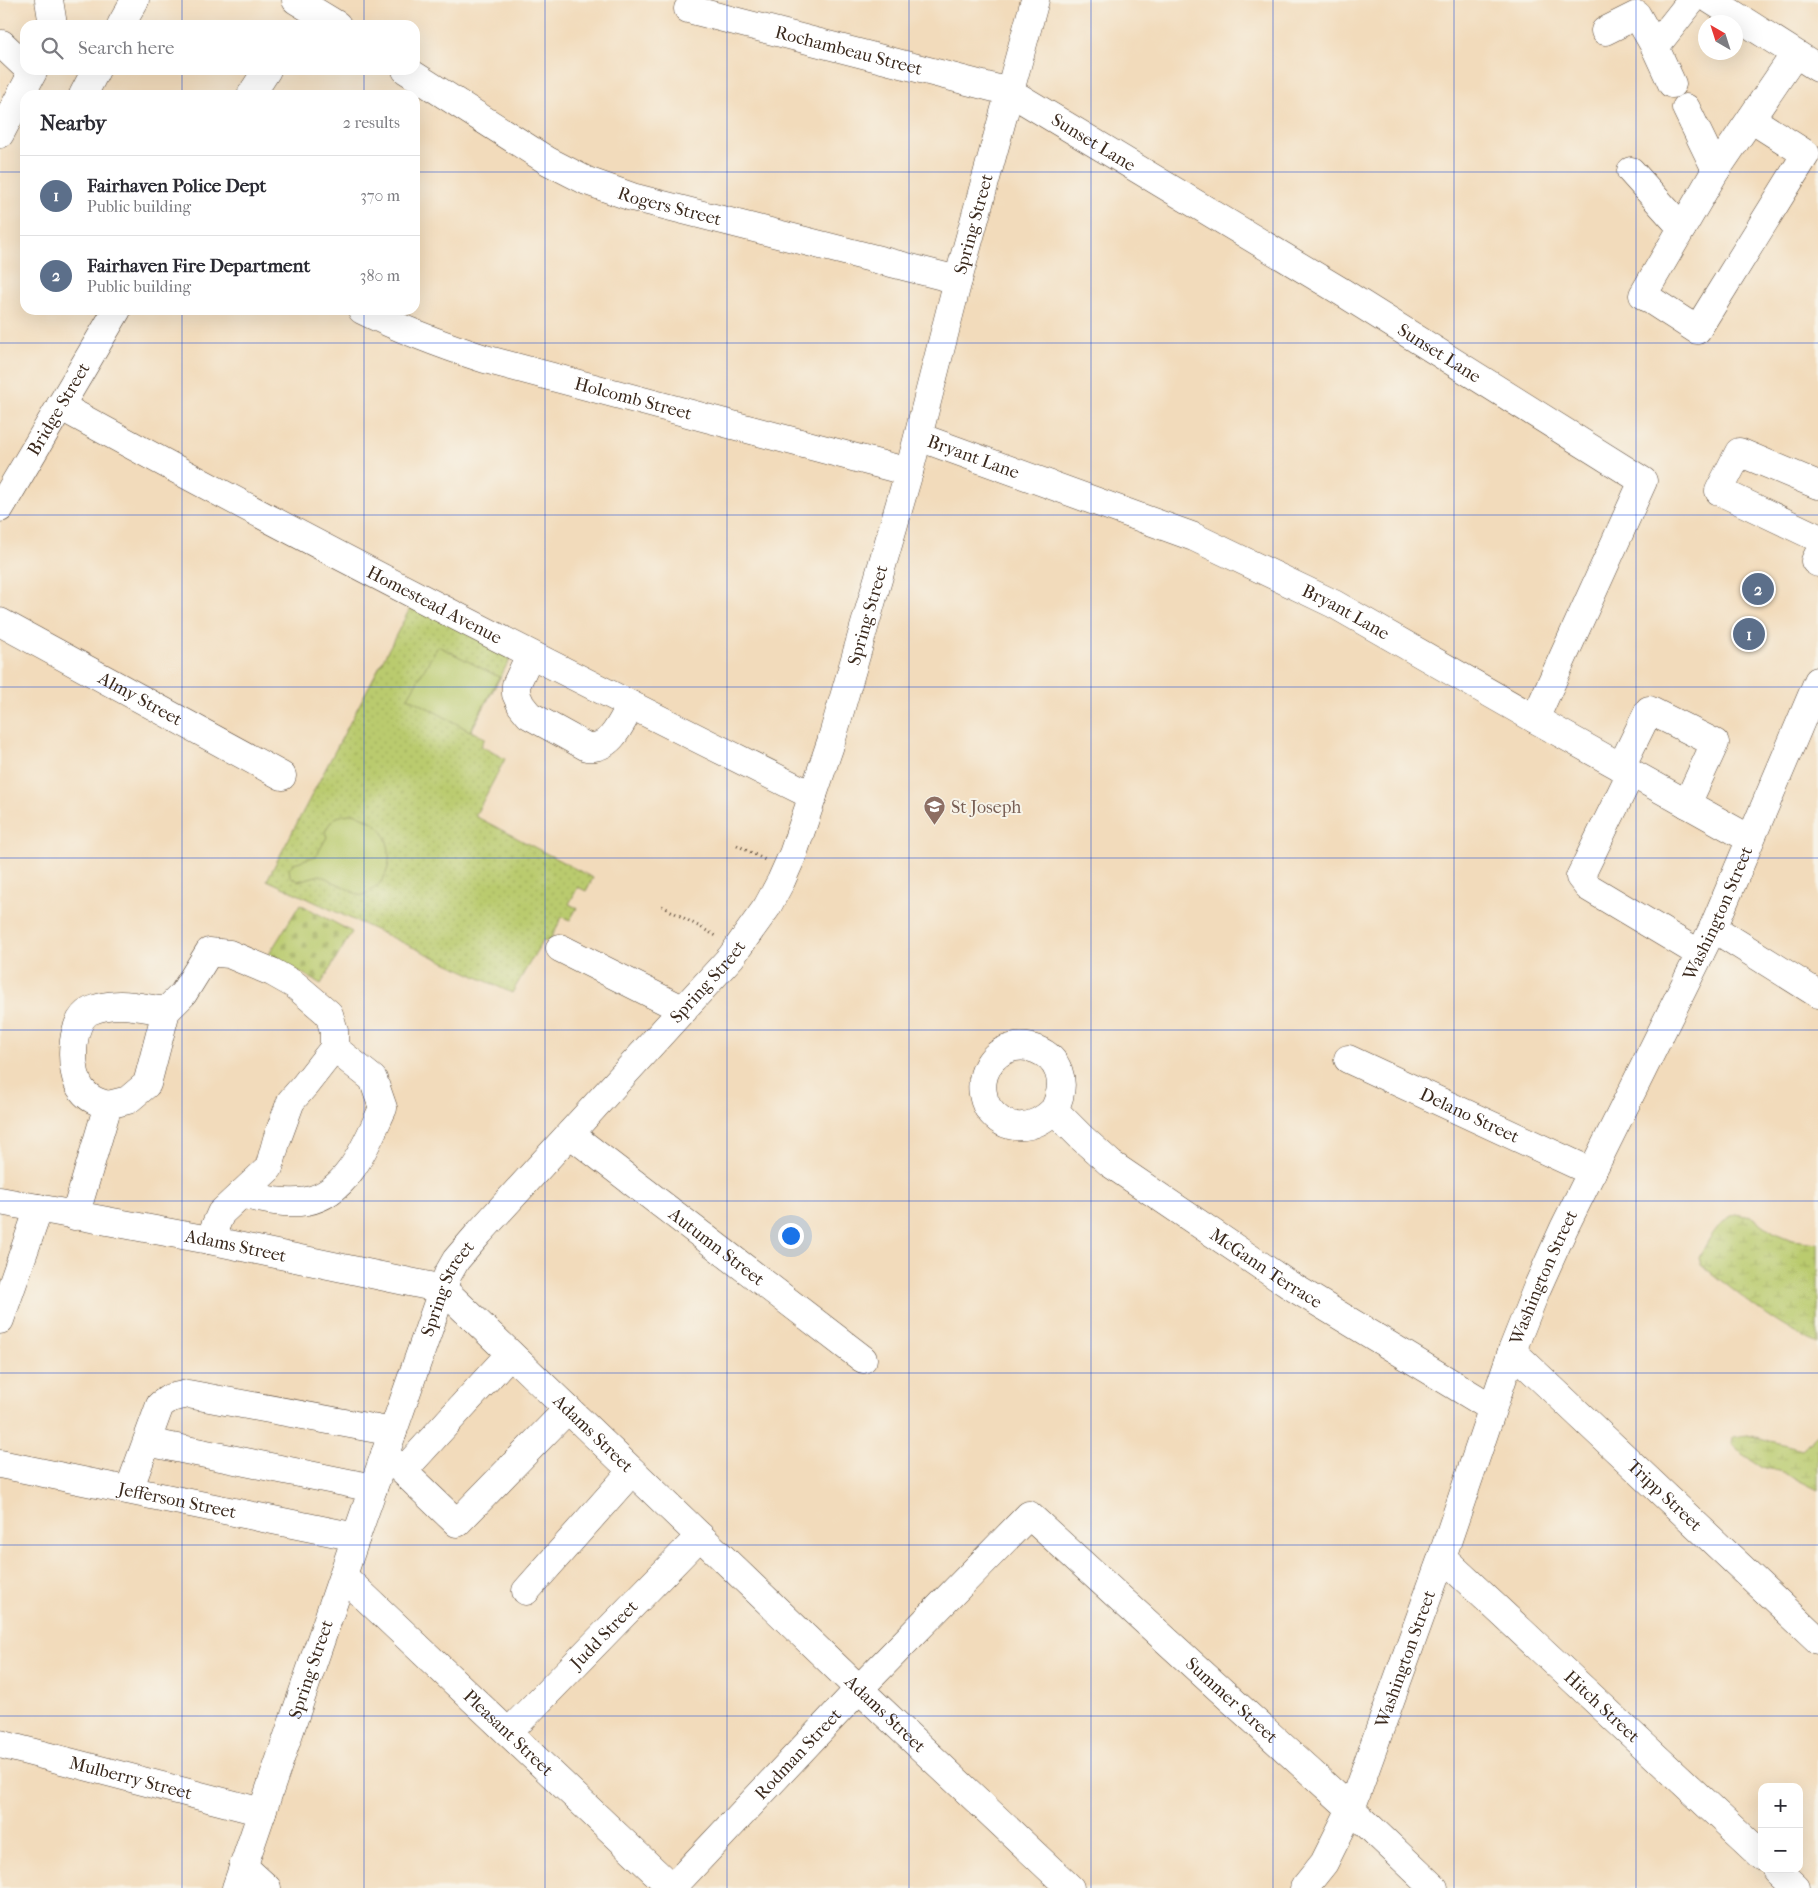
<!DOCTYPE html>
<meta charset="utf-8">
<style>
:root{--surface:#fff;--page:#f2f2f3;--text:#2b2b33;--muted:#7c7c81;--line:#e1e1e2;--accent:#d1495b}
body{margin:0;font-family:"IM FELL French Canon",serif;background:var(--page);color:var(--text)}
.controls{position:absolute;right:15px;bottom:15px;display:grid;overflow:hidden;border-radius:10px;box-shadow:0 5px 20px #0002}
.controls button{width:45px;height:45px;display:grid;place-items:center;padding:0;border:0;border-bottom:1px solid var(--line);background:var(--surface);color:var(--text);font:25px sans-serif}
.compass{position:absolute;left:1698px;top:15px;width:45px;height:45px;border-radius:50%;background:var(--surface);box-shadow:0 5px 20px #0002;rotate:321deg}
.you{position:absolute;left:790px;top:1235px;width:18px;height:18px;margin:-12px;border:4px solid #fff;border-radius:50%;background:#1a73e8;box-shadow:0 0 0 8px #1a73e833}
.badge{display:grid;place-items:center;width:32px;height:32px;border-radius:50%;background:var(--accent);color:#fff;font-size:16px;font-weight:700}
.pin{position:absolute;translate:-50% -50%;border:2px solid #fff;box-shadow:0 1px 5px #0006}
.list{margin:0;padding:0;list-style:none}
h2{display:flex;justify-content:space-between;align-items:center;height:65px;margin:0;padding:0 20px;font-size:21px}
h2 small{font-size:16px;font-weight:400;color:var(--muted)}
.list li{display:grid;grid-template-columns:32px 1fr auto;gap:15px;align-items:center;box-sizing:border-box;height:80px;padding:0 20px;border-top:1px solid var(--line)}
.list b{display:block;font-size:19px;white-space:nowrap}
.list p{margin:0;font-size:16px;white-space:nowrap;color:var(--muted)}
.list em{font-size:16px;font-style:normal;color:var(--muted)}
.icon{flex:none;width:28px;height:28px;fill:none;stroke:currentColor;stroke-width:2;stroke-linecap:round;stroke-linejoin:round}
.map{position:relative;flex:none;width:1818px;height:1888px;overflow:hidden}
.search{position:absolute;background:var(--surface);box-shadow:0 5px 20px #0002;left:20px;top:20px;width:400px;height:55px;display:flex;align-items:center;gap:12px;box-sizing:border-box;padding:0 18px;border-radius:15px;color:var(--muted);font-size:19px}
.panel{position:absolute;background:var(--surface);box-shadow:0 5px 20px #0002;left:20px;top:90px;width:400px;height:225px;border-radius:15px}
.map>svg:first-child{display:block}
</style>
<div class="map">
<svg width="1818" height="1888" viewBox="0 0 1818 1888">
<defs>
<pattern id="green-dots" width="8" height="8" patternUnits="userSpaceOnUse" patternTransform="scale(1.25)"><rect width="8" height="8" fill="#bacb6e"/><path d="M2 2h.1M6 6h.1" fill="none" stroke="#a1ae5f" stroke-width="1.8" stroke-linecap="round"/></pattern>
<pattern id="wetland-marsh" width="20" height="14" patternUnits="userSpaceOnUse" patternTransform="scale(1.25)"><rect width="20" height="14" fill="#bacb6e"/><path d="M1 5h8M5 5V1M11 12h8M15 12V8" fill="none" stroke="#a1ae5f"/></pattern>
<pattern id="cemetery-stones" width="16" height="16" patternUnits="userSpaceOnUse" patternTransform="scale(1.25)"><rect width="16" height="16" fill="#bacb6e"/><path d="M2 7V4a2 2 0 0 1 4 0v3zM10 15v-3a2 2 0 0 1 4 0v3z" fill="#a1ae5f"/></pattern>
</defs>
<rect width="100%" height="100%" fill="#f7f3e8"/>
<filter id="ink" filterUnits="userSpaceOnUse"><feTurbulence type="fractalNoise" baseFrequency=".02" numOctaves="2"/><feDisplacementMap in="SourceGraphic" scale="10" xChannelSelector="R" yChannelSelector="G"/><feConvolveMatrix kernelMatrix="1 2 1 2 8 2 1 2 1" color-interpolation-filters="sRGB"/></filter>
<filter id="wash" filterUnits="userSpaceOnUse"><feTurbulence type="fractalNoise" baseFrequency=".0096" numOctaves="4" result="noise"/><feDisplacementMap in="SourceGraphic" scale="20" xChannelSelector="R" yChannelSelector="G"/><feGaussianBlur stdDeviation="1.12" result="paint"/><feColorMatrix in="noise" values="0 0 0 0 0 0 0 0 0 0 0 0 0 0 0 0 0 1.4 0 .05"/><feComposite in="paint" operator="in"/></filter>
<g filter="url(#wash)">
<rect width="100%" height="100%" fill="#f2dbbb"/>
<!-- green -->
<polygon fill="url(#green-dots)" stroke="#7a7a46" points="416,597 516,648 471,731 485,738 481,746 505,759 475,816 593,878 586,891 578,887 569,904 577,908 570,920 562,917 549,942 543,940 512,993 267,880"/>
<!-- wetland -->
<g fill="url(#wetland-marsh)" stroke="#7a7a46">
<path d="M 1735,1214 L 1752,1217 L 1775,1233 L 1792,1240 L 1818,1243 L 1818,1344 C 1778,1328 1735,1291 1701,1265 L 1699,1258 C 1708,1240 1717,1223 1735,1214 Z"/>
<path d="M 1818,1433 L 1818,1490 L 1782,1472 L 1762,1467 L 1742,1454 L 1732,1443 L 1733,1437 L 1748,1435 L 1802,1449 C 1809,1444 1811,1437 1818,1433 Z"/>
</g>
<!-- cemetery -->
<polygon fill="url(#cemetery-stones)" stroke="#7a7a46" points="300,904 352,932 321,984 269,954"/>
<!-- pitch -->
<g fill="#bacb6e" stroke="#7a7a46">
<polygon points="438,646 499,677 470,731 408,697"/>
<path d="M 354,813 C 362,817 371,820 378,826 C 391,839 393,866 382,880 C 377,888 369,892 361,896 L 320,875 L 298,881 L 290,876 L 289,868 L 294,863 L 316,856 L 327,837 L 325,832 C 333,815 337,817 354,813 Z"/>
</g>
</g>
<g filter="url(#ink)">
<g fill="none" stroke-linecap="round" stroke-linejoin="round">
<defs>
<g id="minor">
<polyline points="49,0 53,25"/>
<polyline points="296,0 337,25"/>
<polyline points="1711,0 1818,68"/>
<path id="s1" d="M 688,9 L 1010,92 L 1342,292 L 1643,481 L 1535,719"/>
<polyline points="121,25 135,0"/>
<polyline points="1605,31 1637,15 1655,47 1692,0"/>
<polyline points="2,44 25,66"/>
<polyline points="1655,47 1672,84"/>
<path id="s2" d="M 406,70 L 548,161 L 587,181 L 632,197 L 958,280"/>
<polyline points="83,95 96,70"/>
<polyline points="251,95 267,70"/>
<polyline points="1686,108 1716,170 1795,54"/>
<polyline points="0,134 34,70"/>
<polyline points="1716,170 1643,295 1697,330 1806,154 1751,119"/>
<polyline points="1631,171 1682,228"/>
<path id="s3" d="M 362,310 C 402,330 442,345 485,359 L 909,472"/>
<path id="s4" d="M 60,406 C 307,542 560,670 813,796"/>
<path id="s5" d="M 919,437 L 1194,537 L 1334,604 L 1535,719 L 1750,839"/>
<polyline points="1818,485 1739,452 1719,491 1818,538"/>
<path id="s6" d="M 0,508 L 117,310"/>
<polyline points="1818,555 1815,561 1818,563"/>
<path id="s7" d="M 0,622 L 282,776"/>
<path d="M 530,655 L 516,685 L 516,694 L 521,705 L 529,715 L 587,747 C 611,750 621,723 631,705"/>
<polyline points="1621,767 1649,710 1715,743 1687,804"/>
<polyline points="1631,773 1580,877 1588,887 1700,954"/>
<polyline points="1713,928 1818,994"/>
<polyline points="560,948 684,1010"/>
<path id="s8" d="M 1348,1059 L 1592,1172"/>
<path d="M 108,1105 C 97,1102 89,1099 82,1090 C 69,1074 69,1021 90,1011 C 116,1000 138,1007 166,1011"/>
<path id="s9" d="M 1054,1110 C 1034,1130 1006,1134 988,1108 C 982,1098 981,1085 984,1075 C 1001,1022 1085,1049 1054,1110 L 1082,1138 L 1111,1164 L 1288,1284 L 1492,1408"/>
<path id="s10" d="M 570,1134 L 863,1359"/>
<path d="M 241,1194 C 262,1199 285,1205 307,1201 C 349,1193 367,1142 383,1108 L 373,1079 L 334,1048"/>
<path id="s11" d="M 0,1201 L 209,1240 L 443,1289 L 859,1689 L 1070,1888"/>
<polyline points="75,1216 108,1105 128,1100 147,1084 166,1011 183,994 209,952 229,954 272,972 295,985 329,1014 334,1031 334,1048 305,1085 291,1101 277,1139 269,1168 221,1213 209,1240"/>
<polyline points="0,1320 39,1208"/>
<path id="s12" d="M 1512,1351 L 1818,1640"/>
<polyline points="147,1442 373,1488"/>
<polyline points="385,1454 457,1523 568,1409"/>
<path id="s13" d="M 0,1464 L 356,1537"/>
<polyline points="403,1471 510,1354"/>
<polyline points="129,1490 160,1405 170,1398 188,1394 393,1432"/>
<path id="s14" d="M 1442,1557 L 1762,1856"/>
<path id="s15" d="M 343,1576 L 672,1888"/>
<polyline points="526,1591 632,1471"/>
<path id="s16" d="M 509,1732 L 700,1536"/>
<path id="s17" d="M 0,1744 L 262,1812"/>
<polyline points="243,1866 267,1888"/>
<polyline points="1776,1869 1796,1888"/>
<path id="s18" d="M 236,1888 L 356,1537 L 448,1274 L 456,1260 L 480,1232 L 731,957 L 767,907 L 781,881 L 793,854 L 831,742 L 909,472 L 958,280 L 1035,0"/>
<path id="s19" d="M 672,1888 L 859,1689 L 1029,1515 L 1351,1809 L 1434,1888"/>
</g>
<g id="major">
<path id="s20" d="M 1304,1888 L 1324,1863 L 1351,1809 L 1442,1557 L 1512,1351 L 1537,1288 L 1564,1228 L 1713,928 L 1818,681"/>
</g>
</defs>
<!-- minor casing -->
<use href="#minor" stroke="#564536" stroke-width="29"/>
<!-- major casing -->
<use href="#major" stroke="#564536" stroke-width="29"/>
<!-- path -->
<g stroke="#564536" stroke-width="3" stroke-dasharray="1 4" stroke-linecap="butt">
<polyline points="737,845 765,860"/>
<polyline points="662,906 718,937"/>
</g>
<!-- minor -->
<use href="#minor" stroke="#fff" stroke-width="28"/>
<!-- major -->
<use href="#major" stroke="#fff" stroke-width="28"/>
</g>
</g>
<!-- grid -->
<path fill="none" stroke="#1d4ed8" stroke-width="1" stroke-opacity="0.55" d="M 182,0 L 182,25M 364,0 L 364,25M 545,0 L 545,1888M 727,0 L 727,1888M 909,0 L 909,1888M 1091,0 L 1091,1888M 1273,0 L 1273,1888M 1454,0 L 1454,1888M 1636,0 L 1636,1888M 182,70 L 182,95M 364,70 L 364,95M 0,172 L 25,172M 415,172 L 1818,172M 182,310 L 182,1888M 364,310 L 364,1888M 0,343 L 1818,343M 0,515 L 1818,515M 0,687 L 1818,687M 0,858 L 1818,858M 0,1030 L 1818,1030M 0,1201 L 1818,1201M 0,1373 L 1818,1373M 0,1545 L 1818,1545M 0,1716 L 1818,1716"/>
<!-- icons -->
<defs>
<symbol id="school-pin" viewBox="-11 -11 22 30"><path d="M0 17L-7.5 6A9.5 9.5 0 1 1 7.5 6Z" fill="#8d6e63" stroke="#f7f3e8"/><path d="M0-5L7-2L0 1L-7-2ZM-4 1L0 2.5L4 1V4Q0 6-4 4Z" fill="#fff"/></symbol>
</defs>
<g fill-rule="evenodd">
<use href="#school-pin" x="922" y="794" width="25" height="34"/>
</g>
<g text-anchor="middle" dominant-baseline="central" stroke-width="4" stroke-linejoin="round" paint-order="stroke">
<!-- street labels -->
<g font-size="18" fill="#3b2a1e" stroke="#f7f3e8">
<text stroke="none"><textPath href="#s1" startOffset="166">Rochambeau Street</textPath></text>
<text stroke="none"><textPath href="#s1" startOffset="430">Sunset Lane</textPath></text>
<text stroke="none"><textPath href="#s2" startOffset="299">Rogers Street</textPath></text>
<text stroke="none"><textPath href="#s18" startOffset="1851">Spring Street</textPath></text>
<text stroke="none"><textPath href="#s1" startOffset="835">Sunset Lane</textPath></text>
<text stroke="none"><textPath href="#s3" startOffset="286">Holcomb Street</textPath></text>
<text stroke="none"><textPath href="#s6" startOffset="115">Bridge Street</textPath></text>
<text stroke="none"><textPath href="#s5" startOffset="58">Bryant Lane</textPath></text>
<text stroke="none"><textPath href="#s4" startOffset="424">Homestead Avenue</textPath></text>
<text stroke="none"><textPath href="#s5" startOffset="462">Bryant Lane</textPath></text>
<text stroke="none"><textPath href="#s18" startOffset="1446">Spring Street</textPath></text>
<text stroke="none"><textPath href="#s7" startOffset="160">Almy Street</textPath></text>
<text stroke="none"><textPath href="#s20" startOffset="1062">Washington Street</textPath></text>
<text stroke="none"><textPath href="#s18" startOffset="1041">Spring Street</textPath></text>
<text stroke="none"><textPath href="#s8" startOffset="134">Delano Street</textPath></text>
<text stroke="none"><textPath href="#s11" startOffset="240">Adams Street</textPath></text>
<text stroke="none"><textPath href="#s10" startOffset="185">Autumn Street</textPath></text>
<text stroke="none"><textPath href="#s9" startOffset="514">McGann Terrace</textPath></text>
<text stroke="none"><textPath href="#s20" startOffset="658">Washington Street</textPath></text>
<text stroke="none"><textPath href="#s18" startOffset="636">Spring Street</textPath></text>
<text stroke="none"><textPath href="#s11" startOffset="660">Adams Street</textPath></text>
<text stroke="none"><textPath href="#s12" startOffset="210">Tripp Street</textPath></text>
<text stroke="none"><textPath href="#s13" startOffset="181">Jefferson Street</textPath></text>
<text stroke="none"><textPath href="#s16" startOffset="136">Judd Street</textPath></text>
<text stroke="none"><textPath href="#s20" startOffset="252">Washington Street</textPath></text>
<text stroke="none"><textPath href="#s18" startOffset="231">Spring Street</textPath></text>
<text stroke="none"><textPath href="#s19" startOffset="791">Summer Street</textPath></text>
<text stroke="none"><textPath href="#s14" startOffset="219">Hitch Street</textPath></text>
<text stroke="none"><textPath href="#s11" startOffset="1065">Adams Street</textPath></text>
<text stroke="none"><textPath href="#s15" startOffset="228">Pleasant Street</textPath></text>
<text stroke="none"><textPath href="#s19" startOffset="184">Rodman Street</textPath></text>
<text stroke="none"><textPath href="#s17" startOffset="135">Mulberry Street</textPath></text>
</g>
<!-- education labels -->
<g font-size="18" fill="#785e54" stroke="#f7f3e8" text-anchor="start">
<text x="951" y="807">St Joseph</text>
</g>
</g>
</svg>
<div class="controls">
<button>+</button>
<button>−</button>
</div>
<svg class="compass" viewBox="-18 -18 36 36"><path d="M0-13l5 13h-10z" fill="#e53935"/><path d="M0 13l5-13h-10z" fill="#7c7c81"/></svg>
<div class="you"></div>
<div class="pin badge" style="left:1749px;top:634px;background:#5c6f8a">1</div>
<div class="pin badge" style="left:1758px;top:589px;background:#5c6f8a">2</div>
<div class="search"><svg class="icon" aria-label="search" viewBox="0 0 24 24"><circle cx="10" cy="10" r="6"/><path d="M15 15l6 6"/></svg>Search here</div>
<section class="panel">
<h2>Nearby<small>2 results</small></h2>
<ul class="list">
<li><span class="badge" style="background:#5c6f8a">1</span><div><b>Fairhaven Police Dept</b><p>Public building</p></div><em>370 m</em></li>
<li><span class="badge" style="background:#5c6f8a">2</span><div><b>Fairhaven Fire Department</b><p>Public building</p></div><em>380 m</em></li>
</ul>
</section>
</div>
